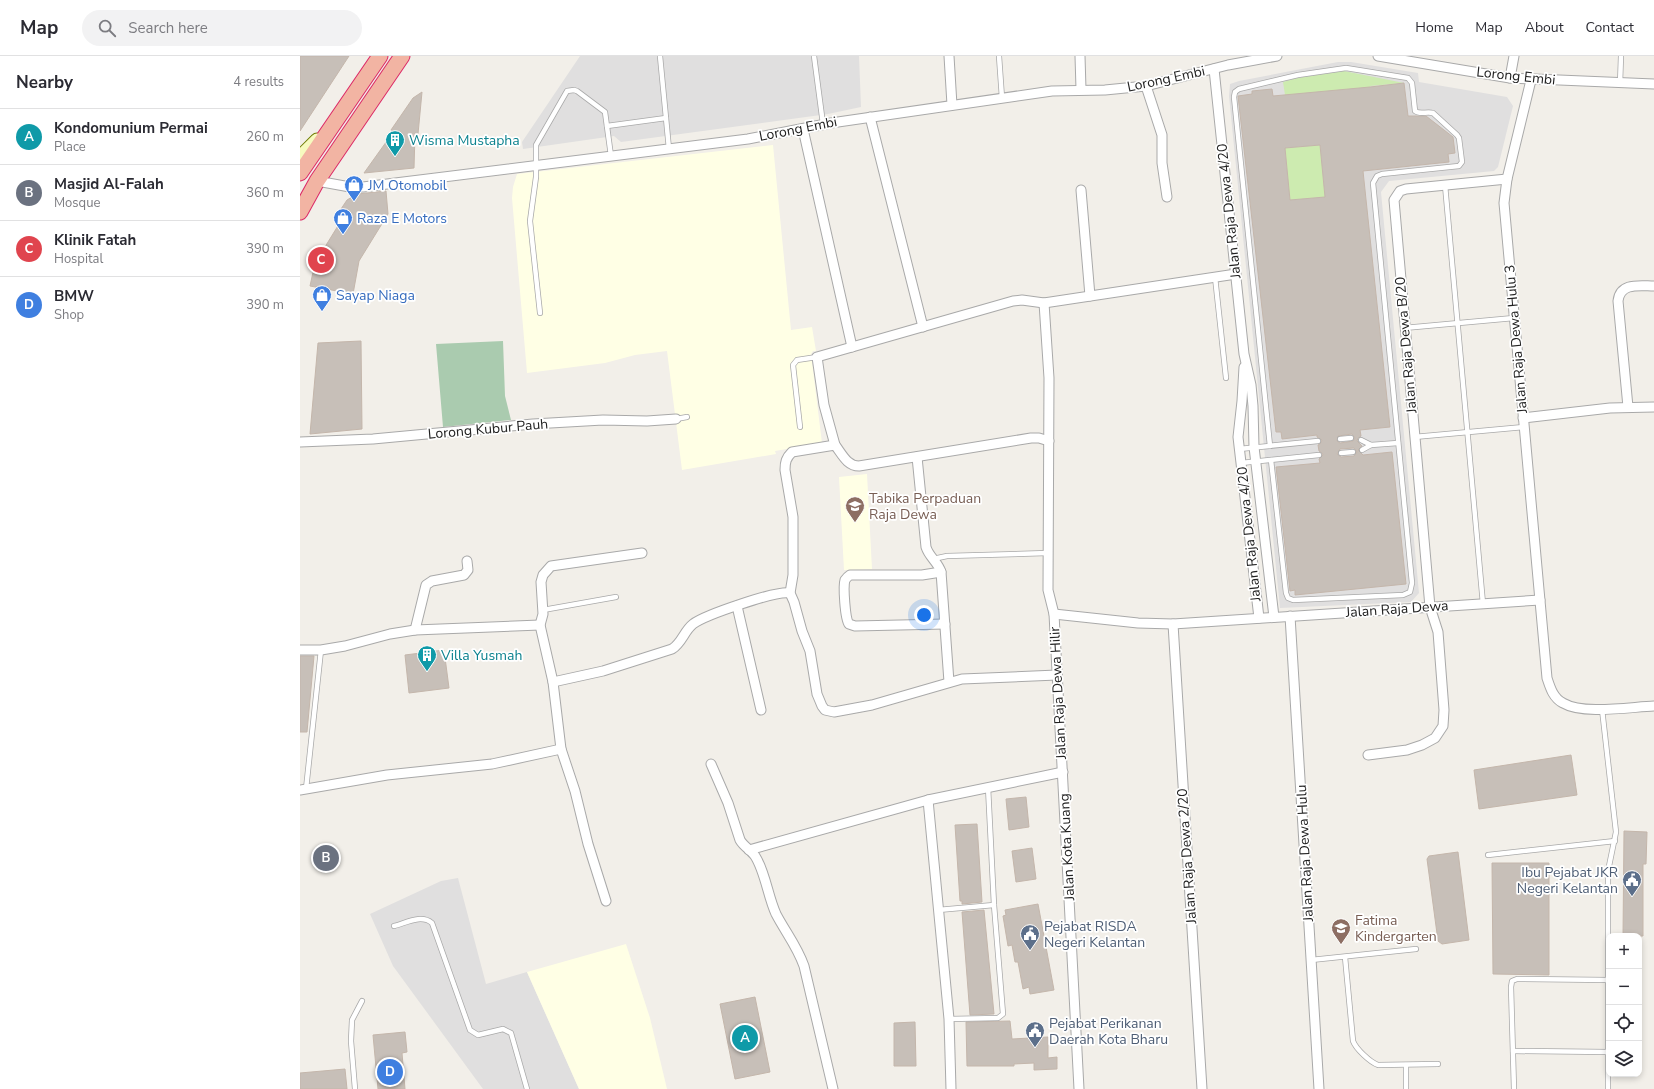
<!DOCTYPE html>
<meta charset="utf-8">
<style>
:root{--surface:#fff;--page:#f2f2f3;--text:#2b2b33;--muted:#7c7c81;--line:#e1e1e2;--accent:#d93025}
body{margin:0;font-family:"Nunito Sans",sans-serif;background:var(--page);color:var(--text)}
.controls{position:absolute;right:12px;bottom:12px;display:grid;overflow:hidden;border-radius:8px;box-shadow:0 2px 6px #0003}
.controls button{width:36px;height:36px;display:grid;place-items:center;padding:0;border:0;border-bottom:1px solid var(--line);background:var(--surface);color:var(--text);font:20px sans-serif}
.you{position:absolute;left:624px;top:559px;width:14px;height:14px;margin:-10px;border:3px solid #fff;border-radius:50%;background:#1a73e8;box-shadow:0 0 0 6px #1a73e833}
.badge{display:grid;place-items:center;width:26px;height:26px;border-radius:50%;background:var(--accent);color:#fff;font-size:13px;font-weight:700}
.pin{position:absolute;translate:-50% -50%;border:2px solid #fff;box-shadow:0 1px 4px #0006}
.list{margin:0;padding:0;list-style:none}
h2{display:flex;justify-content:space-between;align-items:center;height:52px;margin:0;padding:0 16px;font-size:17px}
h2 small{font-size:13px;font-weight:400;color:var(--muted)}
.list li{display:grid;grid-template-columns:26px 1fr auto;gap:12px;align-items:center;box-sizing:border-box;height:56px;padding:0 16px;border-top:1px solid var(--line)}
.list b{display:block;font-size:15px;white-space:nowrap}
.list p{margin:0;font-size:13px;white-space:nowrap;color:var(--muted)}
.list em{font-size:13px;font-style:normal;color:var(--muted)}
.icon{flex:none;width:22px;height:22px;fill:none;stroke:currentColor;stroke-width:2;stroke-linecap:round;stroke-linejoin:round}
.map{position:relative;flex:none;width:1354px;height:1033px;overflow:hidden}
header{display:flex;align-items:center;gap:24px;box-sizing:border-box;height:56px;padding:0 20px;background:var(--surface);border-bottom:1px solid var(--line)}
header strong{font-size:19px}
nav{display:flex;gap:22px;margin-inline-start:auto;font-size:14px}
.search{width:280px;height:36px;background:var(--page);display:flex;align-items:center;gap:10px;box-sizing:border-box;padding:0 14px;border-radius:22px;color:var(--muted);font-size:15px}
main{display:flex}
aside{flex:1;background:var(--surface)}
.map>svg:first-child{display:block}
</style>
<header>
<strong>Map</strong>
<div class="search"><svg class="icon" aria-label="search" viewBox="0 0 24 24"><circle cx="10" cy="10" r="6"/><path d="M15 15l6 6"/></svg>Search here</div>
<nav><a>Home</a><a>Map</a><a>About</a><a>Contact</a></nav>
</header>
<main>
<aside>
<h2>Nearby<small>4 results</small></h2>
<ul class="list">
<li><span class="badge" style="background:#0f9aa8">A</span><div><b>Kondomunium Permai</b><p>Place</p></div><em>260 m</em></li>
<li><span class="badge" style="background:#6b7280">B</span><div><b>Masjid Al-Falah</b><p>Mosque</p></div><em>360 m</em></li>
<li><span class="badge" style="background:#e0444e">C</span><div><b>Klinik Fatah</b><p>Hospital</p></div><em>390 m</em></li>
<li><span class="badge" style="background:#3f7fe0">D</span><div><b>BMW</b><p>Shop</p></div><em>390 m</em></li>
</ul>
</aside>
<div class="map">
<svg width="1354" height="1033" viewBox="0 0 1354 1033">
<rect width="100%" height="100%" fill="#f2efe9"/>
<!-- residential -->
<g fill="#e0dfdf">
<polygon points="280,0 559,0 561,51 528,58 321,86 314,80 223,93 222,86"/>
<polygon points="1038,6 1051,6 1118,17 1119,26 1207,41 1213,50 1198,111 1194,115 1089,125 1081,136 1119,537 1111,546 980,552 929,40 930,28 939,25"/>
<polygon points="158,822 186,928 227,916 279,1033 183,1033 93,910 70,858 141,825"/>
</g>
<!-- education -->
<g fill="#ffffe5">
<polygon points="473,89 491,274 512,271 516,295 513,295 511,298 522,387 475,395 476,398 382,414 367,295 335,299 305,307 227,317 212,142 213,131 217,118"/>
<polygon points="567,418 572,513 544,514 539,421"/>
<polygon points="326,888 350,962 367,1033 279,1033 227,916"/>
</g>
<!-- grass -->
<g fill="#cdebb0">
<polygon points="1044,15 1104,27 1070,30 1071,38 985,39 983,26 997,22"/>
<polygon points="1020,89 1025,141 990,144 985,92"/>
</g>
<!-- cemetery -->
<polygon fill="#aacbaf" points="203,285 205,340 211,364 143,371 136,288"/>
<!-- building -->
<g fill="#c7bfb8" stroke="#c4b6ab" fill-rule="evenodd">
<polygon points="0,0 49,0 0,75"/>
<path d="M 1104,27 L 1108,60 L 1126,60 L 1153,81 L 1155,97 L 1148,98 L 1149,106 L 1063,115 L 1090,371 L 1060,374 L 1061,380 L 1058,382 L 1057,385 L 1062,390 L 1058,394 L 1063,399 L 1092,396 L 1106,528 L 995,539 L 995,534 L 990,535 L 976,411 L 1020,407 L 1019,403 L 1023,399 L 1022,397 L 1019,395 L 1018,389 L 1020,388 L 1022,384 L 1017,381 L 1017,379 L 982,383 L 981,376 L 976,376 L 938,40 L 952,38 L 952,35 L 972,33 L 973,40 L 1070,31 ZM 1020,89 L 1025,141 L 990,144 L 985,92 ZM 1052,378 L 1055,382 L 1053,385 L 1040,387 L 1037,385 L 1038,380 ZM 1054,392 L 1057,396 L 1054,400 L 1041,401 L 1037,398 L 1040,393 Z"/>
<polygon points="122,36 118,78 115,77 114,112 64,117 94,75 91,74 113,42"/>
<polygon points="86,135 88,158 59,205 53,238 10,230 17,198 20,199 44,160 39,156 47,144 57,138"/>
<polygon points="61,285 62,373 10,378 18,287"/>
<polygon points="144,594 149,632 109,637 105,599"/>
<polygon points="0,600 14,600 7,676 0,676"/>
<polygon points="1271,699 1277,739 1179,753 1174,714"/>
<polygon points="726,741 729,771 709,774 706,743"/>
<polygon points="677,768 682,846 662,848 662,845 660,845 655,769"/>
<polygon points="1324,775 1347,776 1346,808 1343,808 1343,880 1323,880"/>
<polygon points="732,792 736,823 716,826 712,795"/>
<polygon points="1158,796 1169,884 1142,888 1138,885 1127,803 1129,800"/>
<polygon points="1192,807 1249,807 1249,919 1193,918"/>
<polygon points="738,848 754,934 730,938 729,931 723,933 718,906 715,906 712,889 708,890 703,860 706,859 705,854"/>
<polygon points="684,854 694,958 670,959 662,856"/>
<polygon points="455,941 470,1016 435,1023 420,948"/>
<polygon points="710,965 712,983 748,981 748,1002 757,1001 757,1013 734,1014 734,1007 714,1008 714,1010 667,1010 666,966"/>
<polygon points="615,966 616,1010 594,1010 594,967"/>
<polygon points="105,976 107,996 102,997 105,1033 78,1033 73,979"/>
<polygon points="45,1013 47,1033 0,1033 0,1017"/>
</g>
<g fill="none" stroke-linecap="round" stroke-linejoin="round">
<defs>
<g id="service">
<polyline points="360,0 369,93"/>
<polyline points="514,0 523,68"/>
<polyline points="699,0 702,42"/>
<polyline points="1320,28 1321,0"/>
<polyline points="307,70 366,62"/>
<polyline points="1145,129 1183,548"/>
<polyline points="915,221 926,322"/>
<polyline points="240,257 230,165 236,121 236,89 267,35 274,34 277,35 305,56 311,100"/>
<polyline points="1104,272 1214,262"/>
<polyline points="376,363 387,361"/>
<polyline points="500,371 493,309 497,304 517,301"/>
<polyline points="1114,381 1224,371"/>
<polyline points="1040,383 1051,382"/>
<polyline points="1061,384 1071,389"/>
<path d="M 970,390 L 934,41 L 935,36 L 939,33 L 998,19 L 1046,12 L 1108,22 L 1112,27 L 1115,55 C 1120,59 1127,55 1133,57 L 1157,79 L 1159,82 L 1162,106 L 1159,110 L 1082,118 L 1077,120 L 1073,127 L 1112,527 L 1110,536 L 1103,539 L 993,544 L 988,542 L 986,537 L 971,404"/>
<polyline points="939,393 1018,385"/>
<polyline points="1062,394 1071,389 1098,387"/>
<polyline points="1041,397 1053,396"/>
<polyline points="941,407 1019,399"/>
<polyline points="633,503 647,500 748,497"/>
<polyline points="243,554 316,541"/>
<polyline points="1302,653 1316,776 1308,815 1308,1033"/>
<polyline points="6,733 21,594"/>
<polyline points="1188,799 1315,785"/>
<polyline points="638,854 694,849"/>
<path d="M 94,870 C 106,867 121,858 132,867 L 170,974 L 178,979 L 203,973 L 211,977 L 227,1033"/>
<path d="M 1045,901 L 1053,985 C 1056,993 1070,1006 1078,1009 L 1138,1008"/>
<polyline points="1011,904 1116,893"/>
<polyline points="649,963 698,962 703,958 694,849 688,731"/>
<polyline points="1213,995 1308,996"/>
<polyline points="1106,1009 1106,1033"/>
<polyline points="55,1033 51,985 52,964 62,945"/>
<polyline points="1214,1033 1211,931 1212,925 1217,923 1308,924"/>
</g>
<g id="minor">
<polyline points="649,0 652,49"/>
<polyline points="780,0 781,33"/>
<polyline points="1078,0 1210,22 1354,28"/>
<polyline points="914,13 944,298 951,329 953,350 954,391 974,561"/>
<polyline points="1210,22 1214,0"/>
<path d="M 1231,24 L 1207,123 L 1204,147 L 1247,622 C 1250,631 1253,642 1263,647 C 1283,659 1330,651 1354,650"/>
<polyline points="846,30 862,79 862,107 867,141"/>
<polyline points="570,61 623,271"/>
<polyline points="503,73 552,291"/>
<polyline points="17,125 50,131 63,131 448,83 531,67 752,35 805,34 846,30 928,9 977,0"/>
<polyline points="781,134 790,240"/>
<polyline points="744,247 749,322 748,534 754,558 779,1033"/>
<polyline points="944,311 942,345 938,381 959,562"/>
<path d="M 1328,351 L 1318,245 C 1320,226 1340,230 1354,230"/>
<polyline points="1223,362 1310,352 1354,351"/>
<path d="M 749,385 L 739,382 L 731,382 L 559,410 C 547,410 542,398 535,389 L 492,396 C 486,402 485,406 485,414 L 493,461 L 493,519 L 490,537 L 494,546 L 502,575 L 510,595 L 517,638 L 522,650 L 525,654 L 534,656 L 572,649 L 662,623 L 757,619"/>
<polyline points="0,386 73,383 233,368 303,364 347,365 376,363"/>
<polyline points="535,389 524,349 517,301 713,245 722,244 744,247 936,218"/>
<path d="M 617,401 L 626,491 C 629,501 638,506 641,516 L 649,626"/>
<path d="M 641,516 L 622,519 L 550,519 C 547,521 547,521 545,524 C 543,530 545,563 549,568 L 555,570 L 645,568"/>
<polyline points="437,550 461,654"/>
<polyline points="754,558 838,567 873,568 1240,544"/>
<polyline points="990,560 1019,1033"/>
<polyline points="873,568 902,1033"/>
<polyline points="115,574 126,529 132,525 164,519 168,514 167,505"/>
<polyline points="0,594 21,594 45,590 90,578 115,574 240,569"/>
<path d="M 253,626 L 303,615 L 372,593 C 382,587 384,575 393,568 C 405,559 477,534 490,537"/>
<polyline points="1068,699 1107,694 1122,689 1135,682 1143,670 1144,654 1138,576 1130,551 1094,144 1100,135 1106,133 1207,123"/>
<path d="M 411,708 L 428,747 L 440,784 C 444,791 451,794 455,800 C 465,815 468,841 476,858 C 486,877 497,890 504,910 L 533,1033"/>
<polyline points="0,734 87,719 192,708 261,693"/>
<polyline points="628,744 649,963 651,1033"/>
<polyline points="449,794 628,744 763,716"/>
<polyline points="306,845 288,788 275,735 261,693 253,626 240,569 243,558 241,526 243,519 251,510 342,497"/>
</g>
<polyline id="secondary" points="0,101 17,84"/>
<g id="trunk">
<polyline points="0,117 80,0"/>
<polyline points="0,156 17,125 102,0"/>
</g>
</defs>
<!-- service casing -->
<use href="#service" stroke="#a9a9a9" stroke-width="6"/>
<!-- minor casing -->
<use href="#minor" stroke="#a9a9a9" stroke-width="11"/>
<!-- secondary casing -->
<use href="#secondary" stroke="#707d05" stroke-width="15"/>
<!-- trunk casing -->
<use href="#trunk" stroke="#dc2a67" stroke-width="17"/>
<!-- service -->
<use href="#service" stroke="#fff" stroke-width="4.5"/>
<!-- minor -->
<use href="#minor" stroke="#fff" stroke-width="9"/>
<!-- secondary -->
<use href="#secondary" stroke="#f7fabf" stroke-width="13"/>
<!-- trunk -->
<use href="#trunk" stroke="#f2b4a3" stroke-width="15"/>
</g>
<!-- icons -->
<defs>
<symbol id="building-pin" viewBox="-11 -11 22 30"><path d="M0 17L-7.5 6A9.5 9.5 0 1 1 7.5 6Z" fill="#0f9aa8" stroke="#fff"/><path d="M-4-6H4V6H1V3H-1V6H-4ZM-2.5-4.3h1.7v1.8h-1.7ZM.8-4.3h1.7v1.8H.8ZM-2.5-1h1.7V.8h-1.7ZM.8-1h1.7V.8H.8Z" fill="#fff"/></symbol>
<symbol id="shop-pin" viewBox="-11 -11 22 30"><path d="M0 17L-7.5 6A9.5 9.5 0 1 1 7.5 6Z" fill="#3f7fe0" stroke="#fff"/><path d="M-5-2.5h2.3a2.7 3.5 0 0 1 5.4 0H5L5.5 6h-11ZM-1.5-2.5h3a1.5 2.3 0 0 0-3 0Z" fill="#fff"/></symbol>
<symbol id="school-pin" viewBox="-11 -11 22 30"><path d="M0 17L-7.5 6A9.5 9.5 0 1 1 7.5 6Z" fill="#8d6e63" stroke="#fff"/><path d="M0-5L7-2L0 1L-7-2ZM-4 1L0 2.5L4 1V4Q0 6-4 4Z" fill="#fff"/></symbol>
<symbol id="civic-pin" viewBox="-11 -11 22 30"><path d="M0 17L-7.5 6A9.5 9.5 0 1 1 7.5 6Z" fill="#5c6f8a" stroke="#fff"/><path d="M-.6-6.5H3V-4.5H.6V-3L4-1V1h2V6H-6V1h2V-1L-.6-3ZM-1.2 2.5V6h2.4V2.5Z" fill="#fff"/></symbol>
</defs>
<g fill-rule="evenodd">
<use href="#building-pin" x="84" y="73" width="22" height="30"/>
<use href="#shop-pin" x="43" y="118" width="22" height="30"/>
<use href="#shop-pin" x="32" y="151" width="22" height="30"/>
<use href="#shop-pin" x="11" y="228" width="22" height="30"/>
<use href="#school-pin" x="544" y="439" width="22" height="30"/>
<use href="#building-pin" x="116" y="588" width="22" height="30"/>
<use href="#civic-pin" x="1321" y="813" width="22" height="30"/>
<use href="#school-pin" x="1030" y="861" width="22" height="30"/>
<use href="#civic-pin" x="719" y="867" width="22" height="30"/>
<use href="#civic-pin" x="724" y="964" width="22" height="30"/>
</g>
<g text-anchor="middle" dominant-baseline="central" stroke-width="3.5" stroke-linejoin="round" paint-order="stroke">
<!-- street labels -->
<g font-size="14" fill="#222" stroke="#fff">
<text transform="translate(1216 20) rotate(6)">Lorong Embi</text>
<text transform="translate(866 23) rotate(-12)">Lorong Embi</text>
<text transform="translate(498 73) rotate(-11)">Lorong Embi</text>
<text transform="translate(929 155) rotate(-96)">Jalan Raja Dewa 4/20</text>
<text transform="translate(1216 283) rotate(-95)">Jalan Raja Dewa Hulu 3</text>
<text transform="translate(1106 289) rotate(-95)">Jalan Raja Dewa B/20</text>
<text transform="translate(188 373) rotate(-5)">Lorong Kubur Pauh</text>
<text transform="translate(949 478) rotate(-96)">Jalan Raja Dewa 4/20</text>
<text transform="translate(1097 553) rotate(-4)">Jalan Raja Dewa</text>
<text transform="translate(758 637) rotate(-93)">Jalan Raja Dewa Hilir</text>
<text transform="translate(767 791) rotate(-93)">Jalan Kota Kuang</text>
<text transform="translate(1005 797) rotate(-93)">Jalan Raja Dewa Hulu</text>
<text transform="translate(887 800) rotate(-94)">Jalan Raja Dewa 2/20</text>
</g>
<!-- culture labels -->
<g font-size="14" fill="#0d838f" stroke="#fff" text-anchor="start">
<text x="109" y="84">Wisma Mustapha</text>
<text x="141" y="599">Villa Yusmah</text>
</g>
<!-- shop labels -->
<g font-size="14" fill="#366cbe" stroke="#fff" text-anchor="start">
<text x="68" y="129">JM Otomobil</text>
<text x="57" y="162">Raza E Motors</text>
<text x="36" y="239">Sayap Niaga</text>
</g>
<!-- education labels -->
<g font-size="14" fill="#785e54" stroke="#fff" text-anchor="start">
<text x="569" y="442">Tabika Perpaduan<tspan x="569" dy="16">Raja Dewa</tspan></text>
<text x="1055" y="864">Fatima<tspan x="1055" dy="16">Kindergarten</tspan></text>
</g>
<!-- service labels -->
<g font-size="14" fill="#4e5e75" stroke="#fff" text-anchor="start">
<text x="1318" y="816" text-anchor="end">Ibu Pejabat JKR<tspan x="1318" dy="16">Negeri Kelantan</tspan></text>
<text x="744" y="870">Pejabat RISDA<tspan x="744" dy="16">Negeri Kelantan</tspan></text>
<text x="749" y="967">Pejabat Perikanan<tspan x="749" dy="16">Daerah Kota Bharu</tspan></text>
</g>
</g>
</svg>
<div class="controls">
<button>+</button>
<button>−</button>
<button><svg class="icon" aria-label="locate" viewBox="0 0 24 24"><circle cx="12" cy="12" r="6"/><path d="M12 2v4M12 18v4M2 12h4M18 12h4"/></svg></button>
<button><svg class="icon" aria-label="layers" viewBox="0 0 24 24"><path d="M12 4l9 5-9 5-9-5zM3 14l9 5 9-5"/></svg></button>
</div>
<div class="you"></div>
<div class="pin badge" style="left:445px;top:982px;background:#0f9aa8">A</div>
<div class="pin badge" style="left:26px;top:802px;background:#6b7280">B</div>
<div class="pin badge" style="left:21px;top:204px;background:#e0444e">C</div>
<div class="pin badge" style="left:90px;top:1016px;background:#3f7fe0">D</div>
</div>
</main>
